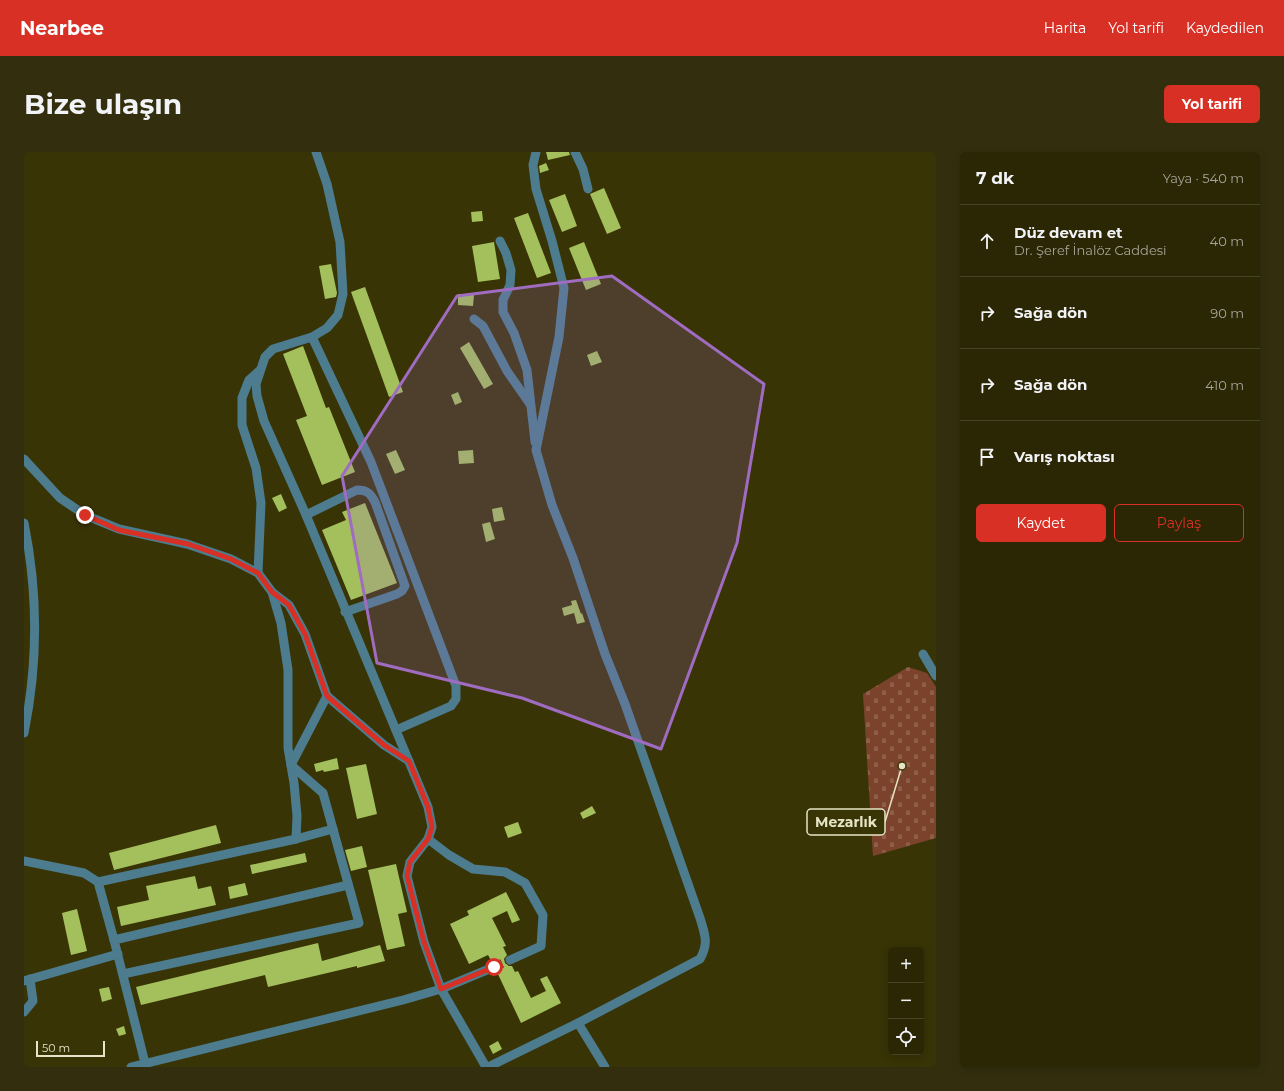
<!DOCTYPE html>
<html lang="tr">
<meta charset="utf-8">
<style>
:root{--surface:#2b2704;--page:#332f0e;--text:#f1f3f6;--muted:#a6a59a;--line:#474426;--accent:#d93025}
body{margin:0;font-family:Montserrat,sans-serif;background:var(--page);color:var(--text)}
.controls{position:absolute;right:12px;bottom:12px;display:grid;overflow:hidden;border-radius:6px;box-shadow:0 2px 10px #0003}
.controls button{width:36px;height:36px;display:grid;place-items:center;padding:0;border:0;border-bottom:1px solid var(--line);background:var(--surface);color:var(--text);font:20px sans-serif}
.scale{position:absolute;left:12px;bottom:10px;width:69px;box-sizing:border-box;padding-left:4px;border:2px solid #e6e4c6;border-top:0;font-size:11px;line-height:14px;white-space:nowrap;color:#e6e4c6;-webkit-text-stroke:3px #393406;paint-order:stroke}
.stop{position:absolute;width:12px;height:12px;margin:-9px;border:3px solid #d93025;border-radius:50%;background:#fff}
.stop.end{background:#d93025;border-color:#fff;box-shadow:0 1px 4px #0008}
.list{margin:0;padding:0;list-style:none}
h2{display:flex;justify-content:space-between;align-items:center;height:52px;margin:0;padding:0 16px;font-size:17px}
h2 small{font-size:13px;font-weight:400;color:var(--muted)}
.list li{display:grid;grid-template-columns:26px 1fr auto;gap:12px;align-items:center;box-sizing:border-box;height:72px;padding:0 16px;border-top:1px solid var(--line)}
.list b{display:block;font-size:15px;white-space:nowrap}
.list p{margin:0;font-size:13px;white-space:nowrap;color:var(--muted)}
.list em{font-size:13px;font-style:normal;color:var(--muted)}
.actions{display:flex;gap:8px;padding:12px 16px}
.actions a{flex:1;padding:9px 0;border:1px solid var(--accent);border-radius:6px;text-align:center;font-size:14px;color:var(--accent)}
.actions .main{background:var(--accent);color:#fff}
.icon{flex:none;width:22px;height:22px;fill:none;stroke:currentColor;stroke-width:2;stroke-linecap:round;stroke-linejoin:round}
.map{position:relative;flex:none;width:912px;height:915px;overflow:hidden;border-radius:6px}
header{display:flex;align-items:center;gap:24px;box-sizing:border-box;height:56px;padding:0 20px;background:var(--accent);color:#fff}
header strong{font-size:19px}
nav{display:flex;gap:22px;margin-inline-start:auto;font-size:14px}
.intro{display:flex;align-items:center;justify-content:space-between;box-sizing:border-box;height:96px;padding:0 24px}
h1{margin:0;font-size:28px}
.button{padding:10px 18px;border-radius:6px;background:var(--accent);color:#fff;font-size:14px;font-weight:700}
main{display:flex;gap:24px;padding:0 24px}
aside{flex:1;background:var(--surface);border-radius:6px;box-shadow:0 2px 10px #0003}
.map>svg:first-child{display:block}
</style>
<header>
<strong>Nearbee</strong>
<nav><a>Harita</a><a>Yol tarifi</a><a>Kaydedilen</a></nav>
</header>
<div class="intro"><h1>Bize ulaşın</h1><a class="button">Yol tarifi</a></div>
<main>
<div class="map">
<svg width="912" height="915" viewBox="0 0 912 915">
<defs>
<pattern id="cemetery-stones" width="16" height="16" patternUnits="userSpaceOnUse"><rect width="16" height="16" fill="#7b432c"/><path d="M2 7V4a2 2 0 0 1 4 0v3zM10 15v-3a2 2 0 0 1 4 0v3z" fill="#8e5e49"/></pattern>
</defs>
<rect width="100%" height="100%" fill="#393406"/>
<!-- cemetery -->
<polygon fill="url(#cemetery-stones)" points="884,515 903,521 912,535 912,686 849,704 839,542"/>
<!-- building -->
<g fill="#a3c05d">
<polygon points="522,0 545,0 546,3 524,8"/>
<polygon points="522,11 525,18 516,21 515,14"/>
<polygon points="580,36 597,76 583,82 566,42"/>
<polygon points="541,42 553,74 538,80 525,48"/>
<polygon points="458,59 459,69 448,70 447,60"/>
<polygon points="504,61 527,121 513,126 490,66"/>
<polygon points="470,90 476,127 454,130 448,94"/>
<polygon points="560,90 577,132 562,138 545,96"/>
<polygon points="307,112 313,141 312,145 301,147 295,114"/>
<polygon points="341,135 379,240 365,245 327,140"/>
<polygon points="434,142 450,143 449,154 434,153"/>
<polygon points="445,190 469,232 460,237 436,196"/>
<polygon points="279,194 302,256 305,255 331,320 298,333 272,268 283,264 259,202"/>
<polygon points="573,199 578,210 567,214 563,203"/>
<polygon points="434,240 438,250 431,253 427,243"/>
<polygon points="372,298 381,318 371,322 362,302"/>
<polygon points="449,298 450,311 435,312 434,299"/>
<polygon points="257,342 263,356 255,360 248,346"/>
<polygon points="341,351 373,431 327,448 298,378 322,368 318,360"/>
<polygon points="478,355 481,368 470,370 468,357"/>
<polygon points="466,370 471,387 462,390 458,372"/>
<polygon points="552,448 557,462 558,461 561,470 553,472 550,461 540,464 538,456 548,453 547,449"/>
<polygon points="313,606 315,617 300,620 299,618 292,620 290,612"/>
<polygon points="342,612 353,662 333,667 322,616"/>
<polygon points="568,654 572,661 559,667 556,661"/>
<polygon points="494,670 498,681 484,686 480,675"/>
<polygon points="192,673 197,691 90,718 85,701"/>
<polygon points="338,694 343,715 327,719 321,698"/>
<polygon points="281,701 283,710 228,722 226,713"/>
<polygon points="372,712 383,760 374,762 381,794 363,798 344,718"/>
<polygon points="171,724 174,737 187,734 192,753 97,774 93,755 125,748 122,734"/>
<polygon points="221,731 224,743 206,747 204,735"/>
<polygon points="482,740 496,768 488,771 483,759 468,766 482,794 479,795 483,803 480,807 481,811 485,814 488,814 491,820 494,819 507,846 522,839 516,827 523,824 537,851 497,871 473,820 476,816 475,812 471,809 468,810 464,803 445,812 426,772 445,763 443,759"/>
<polygon points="53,757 63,799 47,803 38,761"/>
<polygon points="294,791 298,809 356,793 361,809 333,816 333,814 244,835 241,823 117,853 112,835"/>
<polygon points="85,835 88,847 78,850 75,837"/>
<polygon points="100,874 102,882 95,884 92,877"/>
<polygon points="474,889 478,897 469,902 465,894"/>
</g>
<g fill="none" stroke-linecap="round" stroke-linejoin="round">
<!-- minor-tunnel -->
<polyline stroke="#534e23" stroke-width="9" stroke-dasharray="9 4.5" stroke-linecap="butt" points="470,815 486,808"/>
<!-- minor -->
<g stroke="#4c7c8e" stroke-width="9">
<polyline points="292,0 303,32 316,90 319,142 314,163 303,176 288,185 249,197 241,205 232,232 233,244 240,269 282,363 404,655 408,675 404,687 386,710 383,724 400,790 417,837 462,915"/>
<polyline points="551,0 559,17 564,37"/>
<polyline points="476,89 482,101 487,118 486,133 479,148 479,160 490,181 503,218 511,290"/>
<polyline points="450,167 459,174 483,219 506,252"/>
<polyline points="288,185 347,310 432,534 432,547 427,554 372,578"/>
<polyline points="0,307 36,346 61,363 95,377 163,392 207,407 234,421 248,440 257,471 264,518 264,596 270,631 273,664 272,687"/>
<path d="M 282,363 L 333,338 C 343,338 346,341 351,350 L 381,434 L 378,439 L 373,442 L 321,460"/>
<path d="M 0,371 C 14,440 14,512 0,581"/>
<polyline points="234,421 237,351 232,316 218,273 218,246 225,228 235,219"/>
<polyline points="248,440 265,453 281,482 303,544 360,593 385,609"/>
<polyline points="899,502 912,524"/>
<polyline points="404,687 425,703 449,717 481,720 501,731 519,763 517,794 486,808"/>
<polyline points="0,709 60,721 74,730 90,788 122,915"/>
<polyline points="74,730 272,687 309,677"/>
<polyline points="90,788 324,733"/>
<polyline points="99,822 335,771 299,641 267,613 303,544"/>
<polyline points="0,829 94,802"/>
<polyline points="0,860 9,849 6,827"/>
<polyline points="554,871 581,915"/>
<polyline points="107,915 379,848 417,837 470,815"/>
<path d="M 464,915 L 554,871 L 676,807 C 685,791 681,783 676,766 L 601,552 L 581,502 L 549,406 L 528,353 L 512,298 L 535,185 L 540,136 L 528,89 L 512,37 L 509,13 L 512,0"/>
</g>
</g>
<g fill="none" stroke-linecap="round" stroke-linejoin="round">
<!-- route -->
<polyline stroke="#d93025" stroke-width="5" points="61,363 95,378 164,392 207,407 234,421 248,440 265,453 281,482 303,544 360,593 385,609 404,655 408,675 404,687 386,710 383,724 400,790 417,837 470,815"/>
</g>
<!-- marked area -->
<path fill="#a06cc1" fill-opacity="0.2" stroke="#a06cc1" stroke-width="3" stroke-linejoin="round" d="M 588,124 L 740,232 L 713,391 L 637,597 L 498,546 L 353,511 L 318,324 L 433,144 Z"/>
<!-- callouts -->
<path fill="none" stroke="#e6e4c6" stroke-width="1.5" d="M878 614L861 670"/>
<circle fill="#e6e4c6" stroke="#393406" stroke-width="1.5" cx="878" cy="614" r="4"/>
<rect fill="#393406" stroke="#e6e4c6" stroke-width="1.5" x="783" y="657" width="78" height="26" rx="4"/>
<g font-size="14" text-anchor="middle" font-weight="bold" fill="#e6e4c6">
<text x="822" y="675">Mezarlık</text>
</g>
</svg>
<div class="controls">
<button>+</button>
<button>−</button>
<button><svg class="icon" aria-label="locate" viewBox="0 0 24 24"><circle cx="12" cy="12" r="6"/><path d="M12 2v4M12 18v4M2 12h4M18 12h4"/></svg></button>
</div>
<div class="scale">50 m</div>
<div class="stop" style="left:470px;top:815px"></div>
<div class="stop end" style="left:61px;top:363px"></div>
</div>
<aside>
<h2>7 dk<small>Yaya · 540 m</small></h2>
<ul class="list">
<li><svg class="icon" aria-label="ahead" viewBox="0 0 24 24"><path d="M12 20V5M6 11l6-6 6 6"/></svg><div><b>Düz devam et</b><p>Dr. Şeref İnalöz Caddesi</p></div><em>40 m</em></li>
<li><svg class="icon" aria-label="right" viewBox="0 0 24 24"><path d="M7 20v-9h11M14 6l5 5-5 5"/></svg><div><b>Sağa dön</b></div><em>90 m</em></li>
<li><svg class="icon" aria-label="right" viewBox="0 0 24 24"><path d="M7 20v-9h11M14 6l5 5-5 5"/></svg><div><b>Sağa dön</b></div><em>410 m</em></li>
<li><svg class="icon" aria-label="arrive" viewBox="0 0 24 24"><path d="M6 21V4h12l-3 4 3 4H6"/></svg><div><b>Varış noktası</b></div></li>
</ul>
<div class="actions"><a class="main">Kaydet</a><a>Paylaş</a></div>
</aside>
</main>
